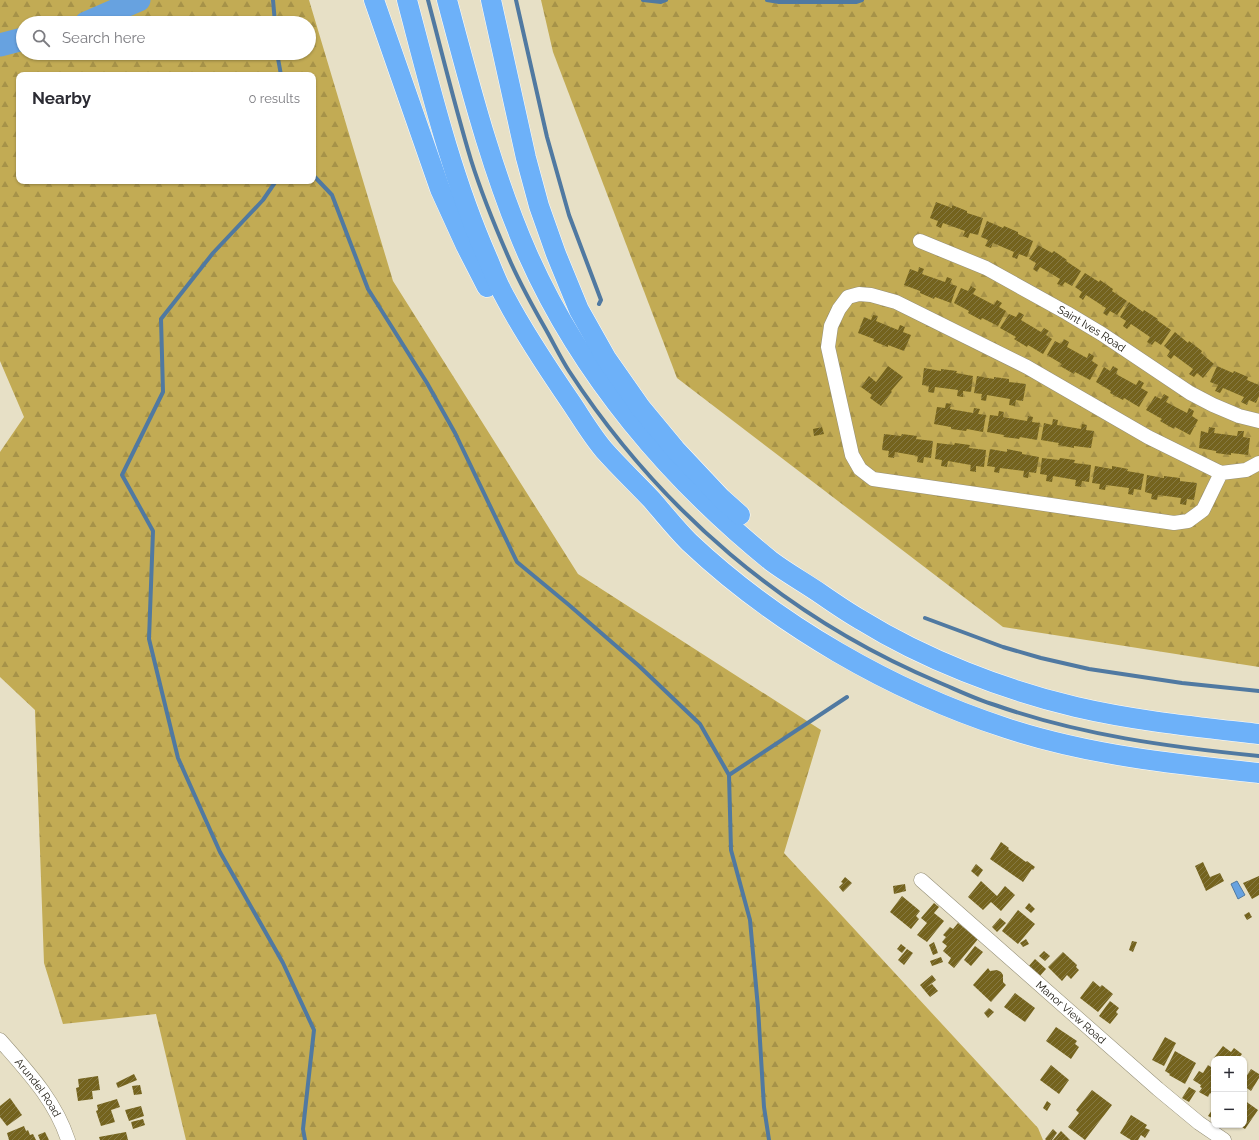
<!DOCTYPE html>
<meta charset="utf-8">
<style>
:root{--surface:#fff;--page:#f7f7f7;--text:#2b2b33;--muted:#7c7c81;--line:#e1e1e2}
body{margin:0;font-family:Raleway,sans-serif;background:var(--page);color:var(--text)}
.controls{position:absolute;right:12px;bottom:12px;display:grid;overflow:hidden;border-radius:8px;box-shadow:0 1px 3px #0004}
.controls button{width:36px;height:36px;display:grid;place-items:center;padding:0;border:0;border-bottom:1px solid var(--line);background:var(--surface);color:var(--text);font:20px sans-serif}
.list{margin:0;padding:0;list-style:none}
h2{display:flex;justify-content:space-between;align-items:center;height:52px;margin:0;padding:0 16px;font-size:17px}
h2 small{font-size:13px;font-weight:400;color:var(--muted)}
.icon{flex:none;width:22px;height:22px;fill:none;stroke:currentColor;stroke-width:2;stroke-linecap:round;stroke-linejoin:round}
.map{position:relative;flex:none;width:1259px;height:1140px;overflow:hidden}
.search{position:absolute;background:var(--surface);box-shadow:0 1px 3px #0004;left:16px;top:16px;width:300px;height:44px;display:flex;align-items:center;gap:10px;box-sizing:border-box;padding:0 14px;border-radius:22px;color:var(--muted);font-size:15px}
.panel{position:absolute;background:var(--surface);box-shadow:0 1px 3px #0004;left:16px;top:72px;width:300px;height:112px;border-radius:8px}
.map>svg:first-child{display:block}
</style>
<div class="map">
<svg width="1259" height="1140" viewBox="0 0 1259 1140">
<defs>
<pattern id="forest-firs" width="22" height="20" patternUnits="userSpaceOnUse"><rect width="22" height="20" fill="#c2ab54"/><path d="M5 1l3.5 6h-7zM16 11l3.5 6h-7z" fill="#a69248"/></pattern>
<pattern id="building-hatch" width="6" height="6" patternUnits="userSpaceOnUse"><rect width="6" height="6" fill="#74631e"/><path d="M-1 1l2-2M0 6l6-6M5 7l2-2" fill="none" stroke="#867944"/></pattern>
</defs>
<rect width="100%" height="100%" fill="#e7e0c6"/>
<!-- forest -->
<g fill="url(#forest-firs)" fill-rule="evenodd">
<path d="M 0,0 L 309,0 L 393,281 L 578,574 L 821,730 L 784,853 L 1038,1128 L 1043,1140 L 186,1140 L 156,1014 L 63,1024 L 44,963 L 35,710 L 0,677 L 0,452 L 24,417 L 0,361 ZM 23,23 L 309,23 L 309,53 L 23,53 ZM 19,75 L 313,75 L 313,181 L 19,181 Z"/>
<polygon points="541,0 1259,0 1259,667 1003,627 677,378 553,52"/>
</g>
<!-- water -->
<polygon fill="#67a2e0" stroke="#5079a1" points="1237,881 1245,895 1238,899 1231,884"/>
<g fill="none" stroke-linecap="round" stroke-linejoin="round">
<!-- stream -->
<g stroke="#5079a1" stroke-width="4">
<polyline points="273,0 275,23"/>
<path d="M 428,0 C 442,53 455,107 471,160 C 482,195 496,229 511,263 C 521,285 533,307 545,328 C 553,342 560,357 569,371 C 659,509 786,618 938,682 C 957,690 975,699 995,705 C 1080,735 1169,747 1259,756"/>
<polyline points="516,0 547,137 569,215 601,300 599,304"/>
<polyline points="643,0 661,2 666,0"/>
<polyline points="767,0 779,2 856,2 862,0"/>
<polyline points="277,53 281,75"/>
<polyline points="313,175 332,195 368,289 427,383 455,433 517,562 569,605 638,665 700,724 729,775 731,850 750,920 758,1008 764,1107 769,1140"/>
<polyline points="276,181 263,200 213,253 161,319 163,392 122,475 153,531 149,639 178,758 220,852 283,963 314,1030 303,1129 305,1140"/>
<polyline points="925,618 1003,647 1041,658 1089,669 1182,683 1259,691"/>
<polyline points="729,775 847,697"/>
</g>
<!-- river -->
<g stroke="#67a2e0" stroke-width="23">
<polyline points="86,23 139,0"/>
<polyline points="0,45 23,39"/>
</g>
</g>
<!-- building -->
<g fill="url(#building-hatch)">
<polygon points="936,202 952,208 952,205 967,211 967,213 983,218 978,235 970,233 968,238 963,236 965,231 943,223 941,228 936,226 938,221 930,218"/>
<polygon points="987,221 1003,228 1004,226 1018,232 1018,234 1033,241 1027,257 1019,254 1017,259 1012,257 1014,252 993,243 991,248 985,246 988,240 981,237"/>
<polygon points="1038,245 1052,253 1054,251 1067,260 1066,261 1081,271 1072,286 1065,282 1062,286 1057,284 1060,279 1040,267 1037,272 1033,269 1036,263 1029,259"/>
<polygon points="919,267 924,269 922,274 945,282 947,277 952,279 950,284 957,286 951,303 935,297 934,299 920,293 920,291 904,285 910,269 918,272"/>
<polygon points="1085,273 1099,282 1100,280 1113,289 1112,291 1127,301 1117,315 1110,311 1107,316 1103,313 1106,308 1086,295 1083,300 1079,297 1082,292 1075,287"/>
<polygon points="971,286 976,289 973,294 994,305 997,300 1002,303 999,307 1006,311 998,326 982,318 981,320 968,313 969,311 954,303 961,288 968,291"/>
<polygon points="1129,302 1143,312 1144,310 1158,319 1157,320 1171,330 1161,345 1155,341 1152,345 1147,342 1150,337 1131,324 1127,329 1123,326 1126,321 1120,317"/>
<polygon points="1019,312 1024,315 1021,320 1041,332 1044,328 1049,331 1046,335 1052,339 1043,354 1028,345 1027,347 1014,339 1016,337 1000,328 1009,314 1016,317"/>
<polygon points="873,315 878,316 876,321 898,330 900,325 905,327 903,332 911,335 904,351 888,345 888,347 873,341 874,339 858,333 864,317 871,320"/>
<polygon points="1175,332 1188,343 1189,341 1202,351 1201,353 1214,364 1203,378 1197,373 1194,377 1189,374 1193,369 1174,355 1171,359 1167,356 1170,351 1164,346"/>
<polygon points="1064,339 1069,342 1067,347 1087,358 1089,353 1094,356 1092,361 1098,365 1090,380 1075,372 1074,374 1060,366 1062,364 1047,355 1055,341 1061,344"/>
<polygon points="888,366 903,377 891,391 892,392 881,406 870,398 872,395 861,387 869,376 876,382"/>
<polygon points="1113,366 1118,369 1116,374 1136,385 1139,380 1144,383 1141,388 1148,392 1139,407 1124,398 1123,400 1110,393 1111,391 1096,382 1104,367 1110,371"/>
<polygon points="1217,366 1233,373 1234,371 1248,377 1247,380 1259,385 1259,396 1256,403 1249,400 1247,405 1241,402 1244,397 1223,388 1220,393 1215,391 1218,385 1210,382"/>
<polygon points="924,368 941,371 941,369 957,371 956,373 973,376 971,392 963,391 963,397 957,396 958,390 935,387 934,393 928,392 929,386 922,385"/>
<polygon points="977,376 994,379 994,377 1009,379 1009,382 1026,384 1023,401 1016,400 1015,406 1009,405 1010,399 987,395 986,401 981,400 982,394 974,393"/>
<polygon points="1164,394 1169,397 1166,402 1187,413 1189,408 1194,411 1192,416 1198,420 1190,435 1175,427 1174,429 1160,421 1162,419 1146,410 1155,396 1161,399"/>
<polygon points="946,403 951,404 950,409 973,413 974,408 980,409 978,414 986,415 983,432 967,429 966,431 951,429 951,427 934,424 937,407 945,408"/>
<polygon points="999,411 1004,412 1003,417 1027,421 1028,416 1033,417 1032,422 1040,423 1037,440 1020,437 1019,439 1004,437 1004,435 987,432 990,415 998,416"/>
<polygon points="1053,419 1058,420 1057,425 1081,429 1082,424 1087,425 1086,430 1094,431 1091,448 1074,446 1074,448 1058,445 1059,443 1041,440 1044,423 1052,425"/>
<polygon points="822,427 824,434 814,436 813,429"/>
<polygon points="1209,427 1215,428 1214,433 1237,436 1238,431 1244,431 1243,437 1250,438 1248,455 1231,453 1231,455 1216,453 1216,451 1199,448 1201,431 1208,433"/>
<polygon points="884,434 901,436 902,434 917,436 916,439 933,441 931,458 924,457 923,463 917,462 918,456 895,452 894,458 888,457 889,451 882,450"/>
<polygon points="937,443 954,445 955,443 970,445 969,448 986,450 984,467 976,466 976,472 970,471 971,465 948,461 947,467 941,466 942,460 935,459"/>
<polygon points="990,449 1007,452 1007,449 1022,452 1022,454 1039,457 1036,473 1029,472 1028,478 1023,477 1024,471 1000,468 999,473 994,472 995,467 987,466"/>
<polygon points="1042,458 1059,460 1060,458 1075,460 1074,463 1091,465 1089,482 1082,481 1081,487 1075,486 1076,480 1053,476 1052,482 1046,481 1047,475 1040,474"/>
<polygon points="1095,466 1112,469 1112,466 1128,469 1127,471 1144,474 1141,490 1134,489 1133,495 1128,494 1129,488 1106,485 1105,490 1099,489 1100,484 1092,483"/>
<polygon points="1147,475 1164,478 1164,476 1180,478 1180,481 1197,483 1194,500 1187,499 1186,505 1180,504 1181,498 1158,495 1157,500 1151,499 1152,494 1145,492"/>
<polygon points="1001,842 1009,848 1008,849 1026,862 1027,861 1035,867 1033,870 1032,869 1023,882 990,859"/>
<polygon points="1203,862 1210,877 1220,873 1224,881 1206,891 1195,866"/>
<polygon points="976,864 983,870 978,877 971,871"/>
<polygon points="1259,876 1259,895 1252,899 1243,883"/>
<polygon points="845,877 852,883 843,892 839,887 843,883 841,882"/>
<polygon points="981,881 997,896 1005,886 1015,895 1001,911 991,902 983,910 968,897"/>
<polygon points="905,884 906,891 894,894 893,886"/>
<polygon points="902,896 920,911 916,916 919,919 911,929 890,912"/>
<polygon points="934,903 939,907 934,913 944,921 927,942 917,935 927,923 921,918"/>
<polygon points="1029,903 1035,909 1031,913 1025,908"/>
<polygon points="1018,910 1035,924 1018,944 1002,931"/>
<polygon points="1249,912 1252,917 1247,920 1244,915"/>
<polygon points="1000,918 1006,923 997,932 992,927"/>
<polygon points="958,923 978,939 954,968 948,963 951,958 943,951 947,946 942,942 946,937 943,935 950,927 953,929"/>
<polygon points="1026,939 1029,944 1023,947 1020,943"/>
<polygon points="1132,941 1137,942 1133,952 1129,950"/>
<polygon points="934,942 938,953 933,955 929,945"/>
<polygon points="901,944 906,948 902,953 897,949"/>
<polygon points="975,946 983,952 971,966 964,960"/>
<polygon points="907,949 913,953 904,965 898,960"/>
<polygon points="1044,951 1050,956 1045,961 1039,956"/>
<polygon points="1063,952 1077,965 1076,967 1079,970 1071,979 1067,975 1062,981 1048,967"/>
<polygon points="941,957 943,962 932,966 930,961"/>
<polygon points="1035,959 1046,969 1039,977 1028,967"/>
<polygon points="988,968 990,971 997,970 1001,972 1003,975 1003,982 1006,985 991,1002 973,985"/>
<polygon points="932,975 936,980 927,987 932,984 938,991 930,997 920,985"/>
<polygon points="1093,981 1100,987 1102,985 1113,994 1098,1012 1080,998"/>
<polygon points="1015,993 1035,1008 1025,1022 1004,1007"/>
<polygon points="1110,1001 1119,1008 1116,1012 1118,1014 1110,1024 1099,1016"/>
<polygon points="989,1008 994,1012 988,1018 984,1013"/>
<polygon points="1056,1027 1077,1041 1075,1044 1079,1047 1071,1059 1046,1041"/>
<polygon points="1165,1037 1176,1043 1164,1066 1152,1060"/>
<polygon points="1223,1046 1231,1052 1234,1048 1242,1054 1238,1059 1213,1059"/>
<polygon points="1175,1051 1196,1063 1185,1084 1169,1075 1170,1074 1165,1071"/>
<polygon points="1051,1065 1069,1080 1059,1094 1040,1080"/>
<polygon points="1208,1065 1214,1069 1214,1096 1210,1093 1208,1097 1199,1092 1202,1088 1200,1087 1201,1085 1193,1080 1199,1071 1203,1073"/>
<polygon points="1251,1069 1259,1074 1259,1078 1251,1091 1244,1086 1244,1080"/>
<polygon points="134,1074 137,1080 118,1088 116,1083"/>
<polygon points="98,1076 100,1090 92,1091 93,1099 78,1101 76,1088 79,1087 78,1079"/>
<polygon points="140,1085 142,1094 134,1095 132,1086"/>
<polygon points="1189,1087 1196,1091 1189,1102 1182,1098"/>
<polygon points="1092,1090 1112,1105 1085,1140 1068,1127 1079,1113 1076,1110"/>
<polygon points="10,1098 22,1115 7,1126 0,1117 0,1106"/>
<polygon points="117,1099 120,1107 111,1110 115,1122 101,1126 96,1111 98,1110 97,1105"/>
<polygon points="1244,1100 1258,1110 1245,1129 1239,1125 1244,1125"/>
<polygon points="1047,1101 1051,1104 1047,1111 1043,1108"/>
<polygon points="141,1106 144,1116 129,1121 125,1110"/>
<polygon points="1214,1107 1214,1119 1208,1116"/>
<polygon points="1131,1115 1147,1125 1145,1128 1150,1130 1145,1138 1141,1135 1138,1140 1131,1140 1120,1133"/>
<polygon points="143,1119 145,1125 133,1129 131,1122"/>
<polygon points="24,1126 26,1131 28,1130 30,1135 33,1134 36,1140 9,1140 7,1133"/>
<polygon points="1053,1129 1057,1133 1052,1140 1046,1140 1045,1139"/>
<polygon points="1061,1131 1070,1140 1053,1140"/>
<polygon points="45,1132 49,1140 40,1140 38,1135"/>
<polygon points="126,1132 128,1140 100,1140 99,1137"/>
</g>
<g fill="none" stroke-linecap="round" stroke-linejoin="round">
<defs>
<g id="minor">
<path id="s1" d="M 920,241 L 986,268 L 1067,313 L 1102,334 L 1190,393 L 1213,405 L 1239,416 L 1259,421"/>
<polyline points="1221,473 1203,510 1188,521 1174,523 873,479 860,469 852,455 828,347 831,326 839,309 848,297 859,294 871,295 896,302 1027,367 1148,437 1221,473 1246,470 1259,463"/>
<path id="s2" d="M 921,880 L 1158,1089 L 1199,1123 L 1224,1140"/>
<path id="s3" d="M 0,1040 C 27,1071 55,1100 68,1140"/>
</g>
<g id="highway">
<polyline points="374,0 440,189 466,246 487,287"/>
<path d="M 407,0 C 430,87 451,175 487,257 C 493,271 498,285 505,297 C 525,335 548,369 572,404 C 582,419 592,436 604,450 C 619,467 636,483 652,500 C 664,514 676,529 689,542 C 777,625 892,691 1006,728 C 1088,755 1174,764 1259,773"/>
<path d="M 447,0 C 470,86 492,173 528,255 C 582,376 670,479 771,561 C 787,573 805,583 821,594 C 834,603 847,612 861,620 C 924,659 1004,690 1076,707 C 1136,721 1198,727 1259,734"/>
<polyline points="491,0 526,158 539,206 556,254 579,310 606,358 641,408 675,449 721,498 740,515"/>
</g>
</defs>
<!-- minor casing -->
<use href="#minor" stroke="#969078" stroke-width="15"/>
<!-- highway casing -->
<use href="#highway" stroke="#fff" stroke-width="21"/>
<!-- minor -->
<use href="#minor" stroke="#fff" stroke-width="14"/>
<!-- highway -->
<use href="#highway" stroke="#6db1f9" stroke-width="20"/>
</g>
<g text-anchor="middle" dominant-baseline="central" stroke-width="4" stroke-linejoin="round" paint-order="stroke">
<!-- street labels -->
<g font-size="11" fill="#1b180f" stroke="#f5eed3">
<text stroke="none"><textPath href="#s1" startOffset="193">Saint Ives Road</textPath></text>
<text stroke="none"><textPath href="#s2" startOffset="200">Manor View Road</textPath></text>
<text stroke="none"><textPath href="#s3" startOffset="61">Arundel Road</textPath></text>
</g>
</g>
</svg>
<div class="controls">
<button>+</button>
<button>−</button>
</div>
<div class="search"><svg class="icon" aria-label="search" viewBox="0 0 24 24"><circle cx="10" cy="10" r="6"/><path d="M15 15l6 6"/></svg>Search here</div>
<section class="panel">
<h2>Nearby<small>0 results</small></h2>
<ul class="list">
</ul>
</section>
</div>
